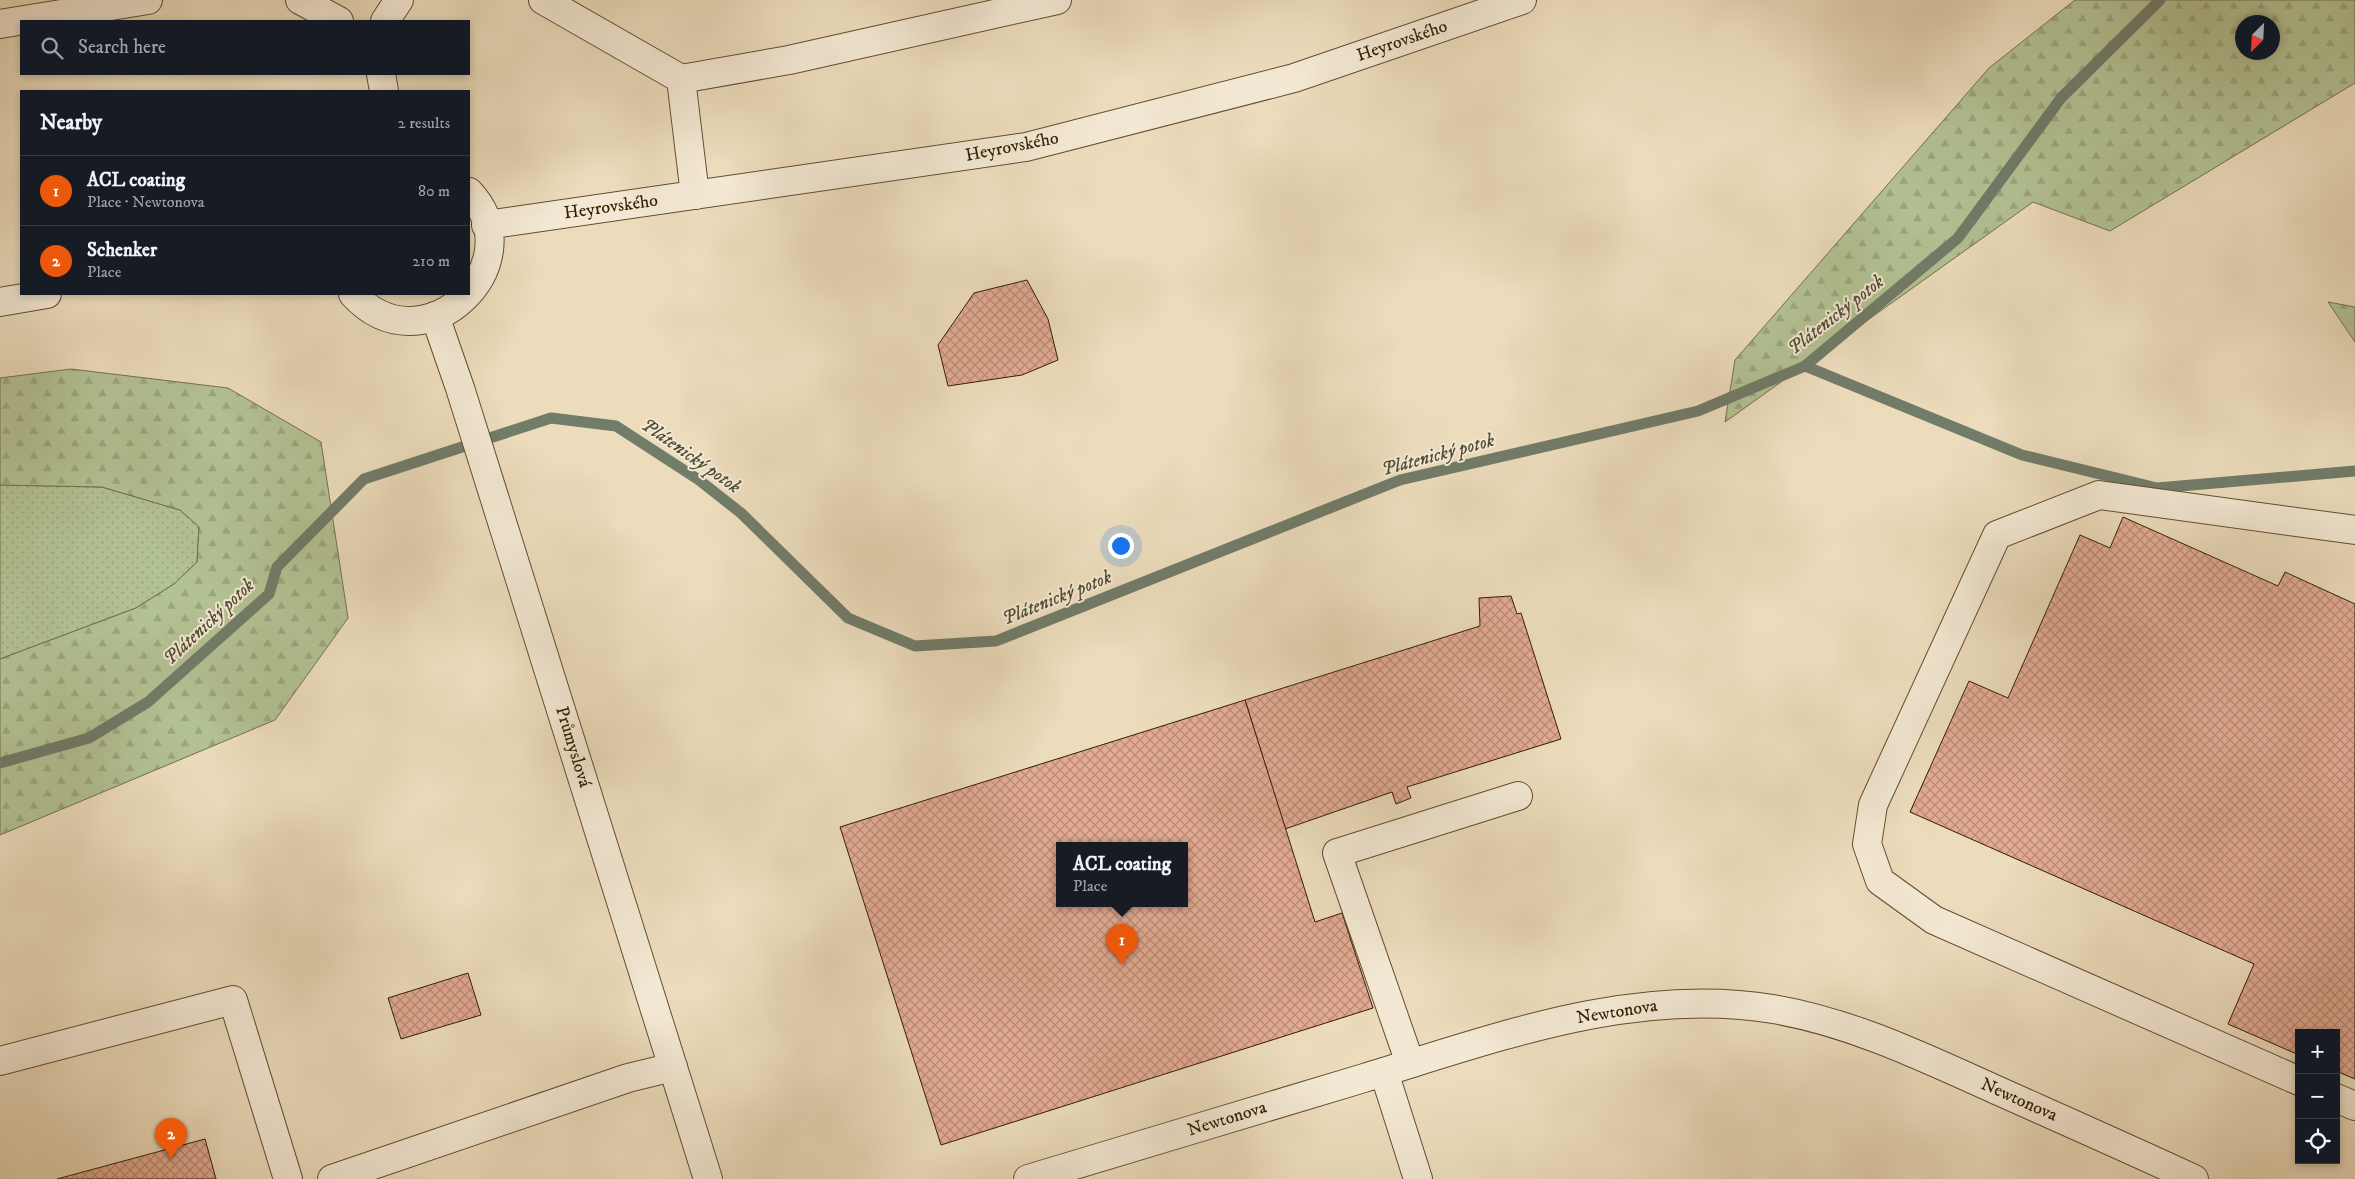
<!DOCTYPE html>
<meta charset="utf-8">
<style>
:root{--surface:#171b24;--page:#242831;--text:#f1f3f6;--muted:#9ea1a6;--line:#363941;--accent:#ea580c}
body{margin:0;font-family:"IM FELL DW Pica",serif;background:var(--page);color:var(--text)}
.controls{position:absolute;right:15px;bottom:15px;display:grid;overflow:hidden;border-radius:0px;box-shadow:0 2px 8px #0003}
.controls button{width:45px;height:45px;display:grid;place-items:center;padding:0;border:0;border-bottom:1px solid var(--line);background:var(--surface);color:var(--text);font:25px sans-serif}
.compass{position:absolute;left:2235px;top:15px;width:45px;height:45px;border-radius:50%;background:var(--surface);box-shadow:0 2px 8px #0003;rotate:204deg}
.you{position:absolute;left:1120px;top:545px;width:18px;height:18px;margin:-12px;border:4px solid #fff;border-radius:50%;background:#1a73e8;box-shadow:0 0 0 8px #1a73e833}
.badge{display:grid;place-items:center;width:32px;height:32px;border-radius:50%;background:var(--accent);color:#fff;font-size:16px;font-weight:700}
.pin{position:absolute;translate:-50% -41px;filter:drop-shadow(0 1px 2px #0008)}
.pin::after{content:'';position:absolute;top:26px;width:18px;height:15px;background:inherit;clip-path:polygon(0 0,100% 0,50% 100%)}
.popup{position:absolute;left:1056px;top:842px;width:132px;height:65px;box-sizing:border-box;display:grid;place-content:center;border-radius:0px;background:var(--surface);filter:drop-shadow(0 1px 4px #0005);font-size:16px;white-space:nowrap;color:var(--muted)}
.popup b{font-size:19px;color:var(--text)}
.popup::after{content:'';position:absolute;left:50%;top:100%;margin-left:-10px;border:10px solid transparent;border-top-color:var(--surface)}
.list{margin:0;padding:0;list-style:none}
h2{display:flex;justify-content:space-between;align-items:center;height:65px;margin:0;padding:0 20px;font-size:21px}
h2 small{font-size:16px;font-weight:400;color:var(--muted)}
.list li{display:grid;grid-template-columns:32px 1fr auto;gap:15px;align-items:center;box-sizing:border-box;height:70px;padding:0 20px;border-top:1px solid var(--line)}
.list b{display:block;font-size:19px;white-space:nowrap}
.list p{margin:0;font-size:16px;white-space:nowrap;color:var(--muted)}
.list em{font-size:16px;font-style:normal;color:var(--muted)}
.icon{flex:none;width:28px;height:28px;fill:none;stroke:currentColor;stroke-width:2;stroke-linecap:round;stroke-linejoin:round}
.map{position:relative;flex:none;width:2355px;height:1179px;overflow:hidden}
.search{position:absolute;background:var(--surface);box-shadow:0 2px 8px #0003;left:20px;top:20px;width:450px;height:55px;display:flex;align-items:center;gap:12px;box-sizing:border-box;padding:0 18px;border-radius:0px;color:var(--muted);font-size:19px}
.panel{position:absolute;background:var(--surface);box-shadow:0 2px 8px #0003;left:20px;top:90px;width:450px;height:205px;border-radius:0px}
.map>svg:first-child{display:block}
</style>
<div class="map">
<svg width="2355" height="1179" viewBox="0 0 2355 1179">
<defs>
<pattern id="grass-dots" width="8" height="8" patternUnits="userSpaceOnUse" patternTransform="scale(1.25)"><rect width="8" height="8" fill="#b3c294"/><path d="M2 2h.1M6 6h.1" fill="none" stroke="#9ba67e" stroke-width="1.8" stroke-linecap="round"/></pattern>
<pattern id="forest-firs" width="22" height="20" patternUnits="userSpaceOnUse" patternTransform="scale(1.25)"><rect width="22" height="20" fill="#b3c294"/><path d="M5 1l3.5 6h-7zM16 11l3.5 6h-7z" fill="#9ba67e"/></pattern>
<pattern id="building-cross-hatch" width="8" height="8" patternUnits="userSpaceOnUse" patternTransform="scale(1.25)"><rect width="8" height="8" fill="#e3ab93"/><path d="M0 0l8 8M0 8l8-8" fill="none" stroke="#b98b76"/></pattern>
</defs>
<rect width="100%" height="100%" fill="#ecdcbc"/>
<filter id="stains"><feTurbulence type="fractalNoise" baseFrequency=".004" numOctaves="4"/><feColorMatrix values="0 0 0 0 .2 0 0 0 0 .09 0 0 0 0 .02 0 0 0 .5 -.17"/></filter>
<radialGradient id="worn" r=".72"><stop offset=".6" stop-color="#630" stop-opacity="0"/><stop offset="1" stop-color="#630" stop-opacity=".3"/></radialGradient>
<!-- grass -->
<polygon fill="url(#grass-dots)" stroke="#74704a" points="0,485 102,487 180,510 199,527 197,562 174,584 136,608 0,659"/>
<!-- forest -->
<g fill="url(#forest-firs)" stroke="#74704a" fill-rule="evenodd">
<path d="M 2075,0 L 2355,0 L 2355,83 L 2110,231 L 2033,202 L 1725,422 L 1735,360 L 1989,68 ZM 2242,22 L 2272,22 L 2272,52 L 2242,52 Z"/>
<polygon points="2328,302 2355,307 2355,342"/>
<polygon points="71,369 228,388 321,442 348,618 275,720 0,835 0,659 136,608 174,584 197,562 199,527 180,510 102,487 0,485 0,378"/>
</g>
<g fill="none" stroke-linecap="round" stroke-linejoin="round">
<!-- stream -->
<g stroke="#717c69" stroke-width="11">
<polyline points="1805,366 2022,455 2157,488 2355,471"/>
<polyline points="0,763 89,738 148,702 269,594 277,567 364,479 551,418 616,426 699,480 741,513 848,618 915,646 996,641 1400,480 1698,411 1805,366 1958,238 2061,98 2160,0"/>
</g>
</g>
<!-- building -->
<g fill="url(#building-cross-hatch)" stroke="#341d01" fill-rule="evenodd">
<polygon points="1027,280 1048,319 1058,360 1022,375 948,386 938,345 974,293"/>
<polygon points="2123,517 2278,586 2285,572 2355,604 2355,1079 2336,1071 2336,1033 2299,1033 2299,1055 2228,1024 2254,964 1910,812 1969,681 2008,698 2080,535 2110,548"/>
<polygon points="1511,596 1517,614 1521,613 1561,739 1407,787 1411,798 1396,804 1392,792 1285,829 1245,700 1480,626 1479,598"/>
<path d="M 1245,700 L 1315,922 L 1342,913 L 1373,1008 L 941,1145 L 840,827 ZM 1060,846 L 1184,846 L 1184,904 L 1060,904 Z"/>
<polygon points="468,973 481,1015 401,1039 388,998"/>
<polygon points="205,1139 216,1179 57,1179"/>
</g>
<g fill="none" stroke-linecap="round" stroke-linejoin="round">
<defs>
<g id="minor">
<polyline points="300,0 339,21"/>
<polyline points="543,0 681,79 695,195"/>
<polyline points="385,21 399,0"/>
<polyline points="0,24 148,0"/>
<polyline points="381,74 384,91"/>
<polyline points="681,79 789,60 1057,0"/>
<polyline points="486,225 1026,147 1294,78 1522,0"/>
<path d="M 353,294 C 424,372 536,263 469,192"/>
<polyline points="0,302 47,294"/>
<polyline points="435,316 460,388 708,1179"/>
<polyline points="0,1061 233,1000 288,1179"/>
<polyline points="1410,1063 1337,853 1518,796"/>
<polyline points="1384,1072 1418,1179"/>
<polyline points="2299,1081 1934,920 1880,881 1867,844 1873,805 1997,535 2099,495 2355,530"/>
<polyline points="2336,1098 2355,1106"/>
<polyline points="332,1179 628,1078 673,1067"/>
<path d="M 1028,1179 C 1140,1145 1252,1112 1364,1078 C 1496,1038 1633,986 1773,1009 C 1850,1022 1921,1056 1992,1088 C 2059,1118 2127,1148 2194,1179"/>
</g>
</defs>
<!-- minor casing -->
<use href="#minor" stroke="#624d30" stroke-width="30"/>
<!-- minor -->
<use href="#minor" stroke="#f3e8d3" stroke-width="28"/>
</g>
<g text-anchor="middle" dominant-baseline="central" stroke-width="4" stroke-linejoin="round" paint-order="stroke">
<!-- street labels -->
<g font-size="18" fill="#341d01" stroke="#f3e8d3">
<text transform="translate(1402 41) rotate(-19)">Heyrovského</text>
<text transform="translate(1012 147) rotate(-11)">Heyrovského</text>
<text transform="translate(611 207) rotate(-8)">Heyrovského</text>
<text transform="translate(573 747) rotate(73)">Průmyslová</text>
<text transform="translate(1617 1012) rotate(-9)">Newtonova</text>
<text transform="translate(2019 1100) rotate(24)">Newtonova</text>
<text transform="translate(1227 1119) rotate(-17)">Newtonova</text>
</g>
<!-- water labels -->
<g font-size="19" font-style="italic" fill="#524d35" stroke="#f3e8d3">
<text transform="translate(1836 315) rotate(-38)">Plátenický potok</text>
<text transform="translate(1438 455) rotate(-15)">Plátenický potok</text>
<text transform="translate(691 456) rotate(35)">Plátenický potok</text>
<text transform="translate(1057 598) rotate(-22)">Plátenický potok</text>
<text transform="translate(209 622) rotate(-43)">Plátenický potok</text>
</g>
</g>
<rect width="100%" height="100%" filter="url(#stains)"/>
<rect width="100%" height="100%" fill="url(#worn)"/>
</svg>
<div class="controls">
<button>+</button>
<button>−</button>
<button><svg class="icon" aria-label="locate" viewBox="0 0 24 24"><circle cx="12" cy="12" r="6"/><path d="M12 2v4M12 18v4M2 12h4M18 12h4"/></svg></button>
</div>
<svg class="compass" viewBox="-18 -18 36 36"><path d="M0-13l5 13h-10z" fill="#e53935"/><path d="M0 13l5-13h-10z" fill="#9ea1a6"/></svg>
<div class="you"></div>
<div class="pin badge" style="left:1122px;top:965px">1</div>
<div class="popup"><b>ACL coating</b>Place</div>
<div class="pin badge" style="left:171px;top:1159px">2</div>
<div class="search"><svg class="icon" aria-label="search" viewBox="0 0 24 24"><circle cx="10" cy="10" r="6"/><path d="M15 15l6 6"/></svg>Search here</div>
<section class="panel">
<h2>Nearby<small>2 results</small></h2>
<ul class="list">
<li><span class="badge">1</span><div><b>ACL coating</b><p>Place · Newtonova</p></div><em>80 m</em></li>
<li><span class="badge">2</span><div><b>Schenker</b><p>Place</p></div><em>210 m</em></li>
</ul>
</section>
</div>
